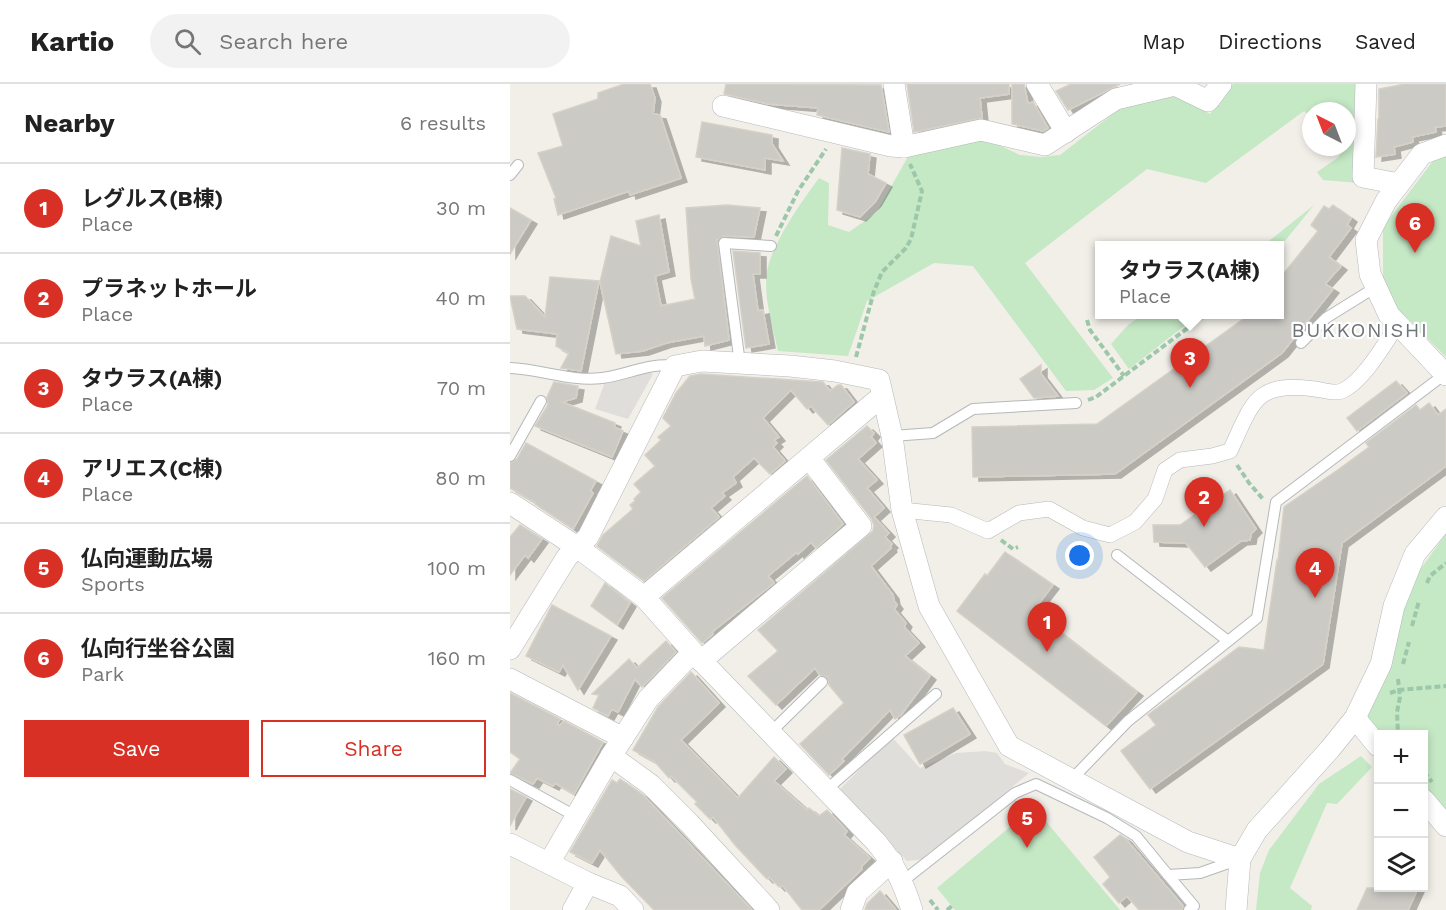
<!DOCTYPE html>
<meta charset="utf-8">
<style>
:root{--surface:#fff;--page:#f2f2f2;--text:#222;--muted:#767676;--line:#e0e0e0;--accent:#d93025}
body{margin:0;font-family:"Work Sans","Noto Sans JP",sans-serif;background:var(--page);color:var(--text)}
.controls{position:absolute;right:18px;bottom:18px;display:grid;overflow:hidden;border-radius:0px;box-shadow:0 3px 9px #0003}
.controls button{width:54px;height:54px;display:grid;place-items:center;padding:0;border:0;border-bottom:2px solid var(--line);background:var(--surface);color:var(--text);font:30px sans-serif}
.compass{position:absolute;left:792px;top:18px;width:54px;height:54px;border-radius:50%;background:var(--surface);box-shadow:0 3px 9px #0003;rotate:318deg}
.you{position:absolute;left:570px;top:472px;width:21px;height:21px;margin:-15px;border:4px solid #fff;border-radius:50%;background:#1a73e8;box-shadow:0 0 0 9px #1a73e833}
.badge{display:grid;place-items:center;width:39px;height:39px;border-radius:50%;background:var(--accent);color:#fff;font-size:20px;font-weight:700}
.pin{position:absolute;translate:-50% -50px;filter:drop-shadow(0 2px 3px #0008)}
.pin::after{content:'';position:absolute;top:32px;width:21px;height:18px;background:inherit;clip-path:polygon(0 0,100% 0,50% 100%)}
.popup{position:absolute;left:585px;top:157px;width:189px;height:78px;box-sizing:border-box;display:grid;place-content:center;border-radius:0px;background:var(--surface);filter:drop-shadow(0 2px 4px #0005);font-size:20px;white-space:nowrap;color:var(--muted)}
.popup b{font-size:22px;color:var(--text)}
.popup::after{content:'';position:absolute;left:50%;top:100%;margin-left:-12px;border:12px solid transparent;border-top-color:var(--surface)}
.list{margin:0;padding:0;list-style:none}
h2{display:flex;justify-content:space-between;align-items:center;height:78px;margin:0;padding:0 24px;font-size:26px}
h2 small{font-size:20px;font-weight:400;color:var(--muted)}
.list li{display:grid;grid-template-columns:39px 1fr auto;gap:18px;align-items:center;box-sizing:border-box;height:90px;padding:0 24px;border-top:2px solid var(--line)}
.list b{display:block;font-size:22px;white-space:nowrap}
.list p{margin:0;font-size:20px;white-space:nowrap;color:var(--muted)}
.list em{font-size:20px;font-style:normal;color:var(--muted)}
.actions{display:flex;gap:12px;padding:18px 24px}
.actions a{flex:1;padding:14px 0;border:2px solid var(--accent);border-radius:0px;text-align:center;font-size:21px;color:var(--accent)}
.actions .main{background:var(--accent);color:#fff}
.icon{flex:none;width:33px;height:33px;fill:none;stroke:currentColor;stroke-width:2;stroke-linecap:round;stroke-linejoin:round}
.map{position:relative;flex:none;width:936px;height:826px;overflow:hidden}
header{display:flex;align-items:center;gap:36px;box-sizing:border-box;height:84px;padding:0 30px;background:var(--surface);border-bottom:2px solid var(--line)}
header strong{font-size:28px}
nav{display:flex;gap:33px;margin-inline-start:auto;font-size:21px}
.search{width:420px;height:54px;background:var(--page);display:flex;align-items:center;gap:15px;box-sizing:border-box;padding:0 21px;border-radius:33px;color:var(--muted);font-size:22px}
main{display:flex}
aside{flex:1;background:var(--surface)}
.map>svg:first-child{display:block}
</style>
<header>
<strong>Kartio</strong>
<div class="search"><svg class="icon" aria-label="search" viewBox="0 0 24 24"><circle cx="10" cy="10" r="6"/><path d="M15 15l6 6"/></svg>Search here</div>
<nav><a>Map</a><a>Directions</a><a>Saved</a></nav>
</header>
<main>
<aside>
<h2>Nearby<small>6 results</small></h2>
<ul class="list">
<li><span class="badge">1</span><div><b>レグルス(B棟)</b><p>Place</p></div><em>30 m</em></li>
<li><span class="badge">2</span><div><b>プラネットホール</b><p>Place</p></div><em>40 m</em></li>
<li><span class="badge">3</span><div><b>タウラス(A棟)</b><p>Place</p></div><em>70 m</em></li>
<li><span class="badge">4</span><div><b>アリエス(C棟)</b><p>Place</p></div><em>80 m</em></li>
<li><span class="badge">5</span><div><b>仏向運動広場</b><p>Sports</p></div><em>100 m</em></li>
<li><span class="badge">6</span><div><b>仏向行坐谷公園</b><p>Park</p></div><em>160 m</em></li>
</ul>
<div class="actions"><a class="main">Save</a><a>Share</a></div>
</aside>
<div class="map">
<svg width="936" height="826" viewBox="0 0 936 826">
<defs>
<filter id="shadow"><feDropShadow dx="6" dy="4" stdDeviation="0" flood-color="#0004"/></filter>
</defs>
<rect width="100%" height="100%" fill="#f1efe8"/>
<!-- industrial -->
<g fill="#e0deda">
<polygon points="137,287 143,290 118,335 85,325 95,298"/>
<polygon points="382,653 410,684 446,669 476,667 487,669 495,680 519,689 424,768 422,766 414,773 416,775 397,777 329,706"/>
</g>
<!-- green -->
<g fill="#c5e8c5">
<path d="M 723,0 L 849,0 L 849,99 L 813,96 L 807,88 L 826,75 L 845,55 L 840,31 L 837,30 L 837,27 L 801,27 L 801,33 L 794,27 L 696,99 L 637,85 L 515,179 L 603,294 L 584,306 L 556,307 L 463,182 L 424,179 L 357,217 L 338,272 L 268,267 C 263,243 253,213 257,188 C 261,161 292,117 309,94 L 319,99 L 318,141 L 339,148 L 366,129 L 399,71 L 467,56 L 480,57 L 510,71 L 531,73 L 550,71 L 608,26 L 663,8 L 700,30 Z"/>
<polygon points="936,70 936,273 888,225 873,195 873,143 926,73"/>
<polygon points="804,121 770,163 770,162 754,161"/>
<polygon points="632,231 632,230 701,231 691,237 687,232 619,285 601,260 618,241"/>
<polygon points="936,450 936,728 914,703 914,650 868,650 854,632 901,498"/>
<polygon points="851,672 862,683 827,720 817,719 780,804 802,822 801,826 746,826 750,789 759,766 809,700"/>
<polygon points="524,723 610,826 445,826 427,804"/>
</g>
<!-- building -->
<g fill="#cccac5" stroke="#d6d1c6" stroke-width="1.5" filter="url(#shadow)">
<polygon points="114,0 140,0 145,14 143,30 150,31 171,94 120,111 119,107 48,131 44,115 46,114 28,69 53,62 43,30 88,15 88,9"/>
<polygon points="216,0 371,1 379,48 307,31 308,24 258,20 214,10"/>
<polygon points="397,0 499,0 499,10 470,14 472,34 404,48"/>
<polygon points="502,0 514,0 518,20 523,18 538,44 533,47 502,40"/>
<polygon points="561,0 610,0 558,26 546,7"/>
<polygon points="895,0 936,0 936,42 925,43 926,48 902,53 903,58 884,63 885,70 866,73 868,35 869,34 869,5"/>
<polygon points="192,38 262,51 262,60 273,77 255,74 255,86 186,73"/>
<polygon points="332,64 360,70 358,90 376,99 365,118 350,133 327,126"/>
<polygon points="217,121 250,124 244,153 214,152 207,156 219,256 195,262 194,252 156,259 133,267 106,270 90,198 101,152 131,162 126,137 149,131 159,188 145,192 151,222 185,215 181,195 176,124"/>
<polygon points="823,121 841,134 837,141 841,144 819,173 831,182 815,200 823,205 772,269 605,390 463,393 462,343 587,340 739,231 770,231 770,194 808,147 801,141 814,122 819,125"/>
<polygon points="0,124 21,136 0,170"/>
<polygon points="223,167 250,169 250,190 243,190 248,227 253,226 259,260 236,264"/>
<polygon points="40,193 89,197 71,287 51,284 59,269 46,262 47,250 7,245 0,212 15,212 35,233"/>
<polygon points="531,281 531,290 548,312 524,314 510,295"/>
<polygon points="191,290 313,298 320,307 328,301 331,301 344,318 318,341 301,322 297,325 281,306 253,334 269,353 264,356 267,359 263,363 275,377 260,390 244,374 223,393 226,399 212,409 215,412 201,424 209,433 134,497 87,462 93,451 123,425 120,421 125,417 124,415 131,408 124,400 145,382 135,371 151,356 148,353 161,342 153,334 166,309 180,292"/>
<polygon points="886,297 897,309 847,347 837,334"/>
<polygon points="44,298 68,302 66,314 52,318 105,339 104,343 113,347 102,373 25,342 38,321 37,313"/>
<polygon points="919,319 928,331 936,325 936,382 832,459 813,580 640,705 611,667 646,641 638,631 729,563 754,566 767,476 768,477 774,423 829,385 859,363 856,359 906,321 910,326"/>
<polygon points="357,342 364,349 361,353 366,359 348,375 367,396 357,404 374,424 364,433 379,449 375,453 382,460 380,462 381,464 361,482 383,511 384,517 387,521 384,525 396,539 394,543 409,559 395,572 420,592 391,631 385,635 380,626 332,675 334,677 319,691 290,660 334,619 319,601 318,593 310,591 305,584 266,621 238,592 268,567 248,546 363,447 364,441 361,434 316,376"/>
<polygon points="16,359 86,397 80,407 83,409 63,445 25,420 26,419 0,404 0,379 7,375"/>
<polygon points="297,392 333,440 306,464 301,458 288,470 287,468 258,492 264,499 202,548 203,550 192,559 152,514"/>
<polygon points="720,406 746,445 741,450 740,456 731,457 695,483 676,459 644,458 643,441 670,441"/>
<polygon points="10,441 32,455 18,474 15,471 0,491 0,453"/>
<polygon points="495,468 543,501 523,527 627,608 596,642 447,527 475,490 477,492"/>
<polygon points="95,499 120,519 107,541 81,522"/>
<polygon points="42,521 101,552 68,606 53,581 49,588 16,572"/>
<polygon points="156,557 166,568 132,603 125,595 108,628 102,625 98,632 83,624 89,611 82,610 119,575 127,584"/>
<polygon points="181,588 209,619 171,656 228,714 264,673 276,685 264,697 297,726 299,724 309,732 317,726 337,747 334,751 360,774 351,783 352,785 309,826 292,826 273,802 269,803 259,793 257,795 225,761 203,733 200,735 185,720 187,718 161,692 159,694 145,678 123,666 148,623"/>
<polygon points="0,609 50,635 47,640 49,642 54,637 93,658 64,710 45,699 43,702 27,694 23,700 0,689 10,675 0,668"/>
<polygon points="443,624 460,650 410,680 394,651"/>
<polygon points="110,695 133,711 242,826 144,826 111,792 90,766 82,779 60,768 102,696 107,699"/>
<polygon points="0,705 16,713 0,742"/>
<polygon points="610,751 615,754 673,822 672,826 629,826 617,812 609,819 593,800 600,793 584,773"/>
<polygon points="857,804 908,804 898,826 847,826"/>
<polygon points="370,807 386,826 355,826 357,820"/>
</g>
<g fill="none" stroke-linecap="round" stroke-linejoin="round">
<defs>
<g id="service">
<polyline points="0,91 8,81"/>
<polyline points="791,259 816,234 866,203"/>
<polyline points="230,280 214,159 261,162"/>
<path d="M 0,284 C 30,285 62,298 92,294 C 117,291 140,278 165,282"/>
<polyline points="382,352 423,349 463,325 566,319"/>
<polyline points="0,372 31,317"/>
<polyline points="607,471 718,557"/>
<polyline points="260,649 312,598"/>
<polyline points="562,695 618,637 747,534 766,418 935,290"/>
<polyline points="0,696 67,733"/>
<polyline points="315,707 426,610"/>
<polyline points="658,791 684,822 679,826"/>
<polyline points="393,797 505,709 526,700 597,734 626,752 658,791 690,789 727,776"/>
</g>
<path id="pedestrian" d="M 392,426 L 441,431 L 478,447 L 509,429 L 539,425 L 573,444 L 600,451 L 625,438 L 645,415 L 655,386 L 670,376 L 702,372 L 720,367 C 743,318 745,297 805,305 C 813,306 825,310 832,307 C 854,297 874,260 888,240"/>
<g id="minor">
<polyline points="384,0 394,63 471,46 535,61 606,15 665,1 698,17 711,0"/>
<polyline points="527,0 556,48"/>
<polyline points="856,0 853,93 889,100"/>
<polyline points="213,22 381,62 394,63"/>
<polyline points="936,61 912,70 876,117 856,156 860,190 879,231 936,291"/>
<path d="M 0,419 L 67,463 L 134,513 L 183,568 L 366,758 C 385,781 393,798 402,826"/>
<polyline points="134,513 372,312"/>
<polyline points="0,565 57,473 78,453 165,282 192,277 280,282 325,287 369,296 382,352 392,426 419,522 499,662 678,758 730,775"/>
<polyline points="191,577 351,442 299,374"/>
<polyline points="0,595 113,654"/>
<polyline points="845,634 868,662"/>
<polyline points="101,672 138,615 183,568"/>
<polyline points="914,716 936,742"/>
<polyline points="0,760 78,799 63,826"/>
<polyline points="39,779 101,672 141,701 179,739 259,826"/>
<polyline points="78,799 110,812 123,826"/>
<polyline points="341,826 347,809 382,777"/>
<polyline points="726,826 730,775 747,746 820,665 845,634 871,580 884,522 905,470 936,433"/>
</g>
</defs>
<!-- service casing -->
<use href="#service" stroke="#b5b8bc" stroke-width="12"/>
<!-- pedestrian casing -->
<use href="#pedestrian" stroke="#b5b8bc" stroke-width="16"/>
<!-- minor casing -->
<use href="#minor" stroke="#b5b8bc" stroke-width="22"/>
<!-- path -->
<g stroke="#9cc7a9" stroke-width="4" stroke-dasharray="6 3" stroke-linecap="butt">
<polyline points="266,152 288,107 316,65"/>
<polyline points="577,236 580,246 614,292"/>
<polyline points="346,273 364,207 372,188 396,164 401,155 412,107 400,80"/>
<polyline points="578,316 586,313 687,237"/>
<polyline points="727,381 739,399 753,415"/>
<polyline points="491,456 503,465 508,463"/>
<polyline points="917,499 920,492 936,479"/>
<polyline points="902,542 909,517"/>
<polyline points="893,580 899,558"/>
<polyline points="888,595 890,613 887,628 888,650"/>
<polyline points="880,609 889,606 936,602"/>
<polyline points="914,688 922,698"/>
<polyline points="420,816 428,826"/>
<polyline points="437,826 442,822"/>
</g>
<!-- service -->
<use href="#service" stroke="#fff" stroke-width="10"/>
<!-- pedestrian -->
<use href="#pedestrian" stroke="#fff" stroke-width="15"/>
<!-- minor -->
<use href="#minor" stroke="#fff" stroke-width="21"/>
</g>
<g text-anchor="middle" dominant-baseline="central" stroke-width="4.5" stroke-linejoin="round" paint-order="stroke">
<!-- neighbourhood labels -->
<g font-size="20" letter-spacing="1.5" fill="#70757a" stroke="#fff">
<text x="850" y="246">BUKKONISHI</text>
</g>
</g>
</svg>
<div class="controls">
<button>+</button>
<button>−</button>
<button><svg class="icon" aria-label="layers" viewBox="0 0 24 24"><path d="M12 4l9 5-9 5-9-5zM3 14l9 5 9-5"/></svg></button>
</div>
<svg class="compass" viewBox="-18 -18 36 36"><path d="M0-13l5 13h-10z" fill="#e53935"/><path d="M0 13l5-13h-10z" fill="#767676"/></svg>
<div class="you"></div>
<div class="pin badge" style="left:537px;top:568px">1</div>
<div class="pin badge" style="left:694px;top:443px">2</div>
<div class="pin badge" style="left:680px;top:304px">3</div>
<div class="popup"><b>タウラス(A棟)</b>Place</div>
<div class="pin badge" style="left:805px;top:514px">4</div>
<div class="pin badge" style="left:517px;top:764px">5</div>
<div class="pin badge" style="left:905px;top:169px">6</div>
</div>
</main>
